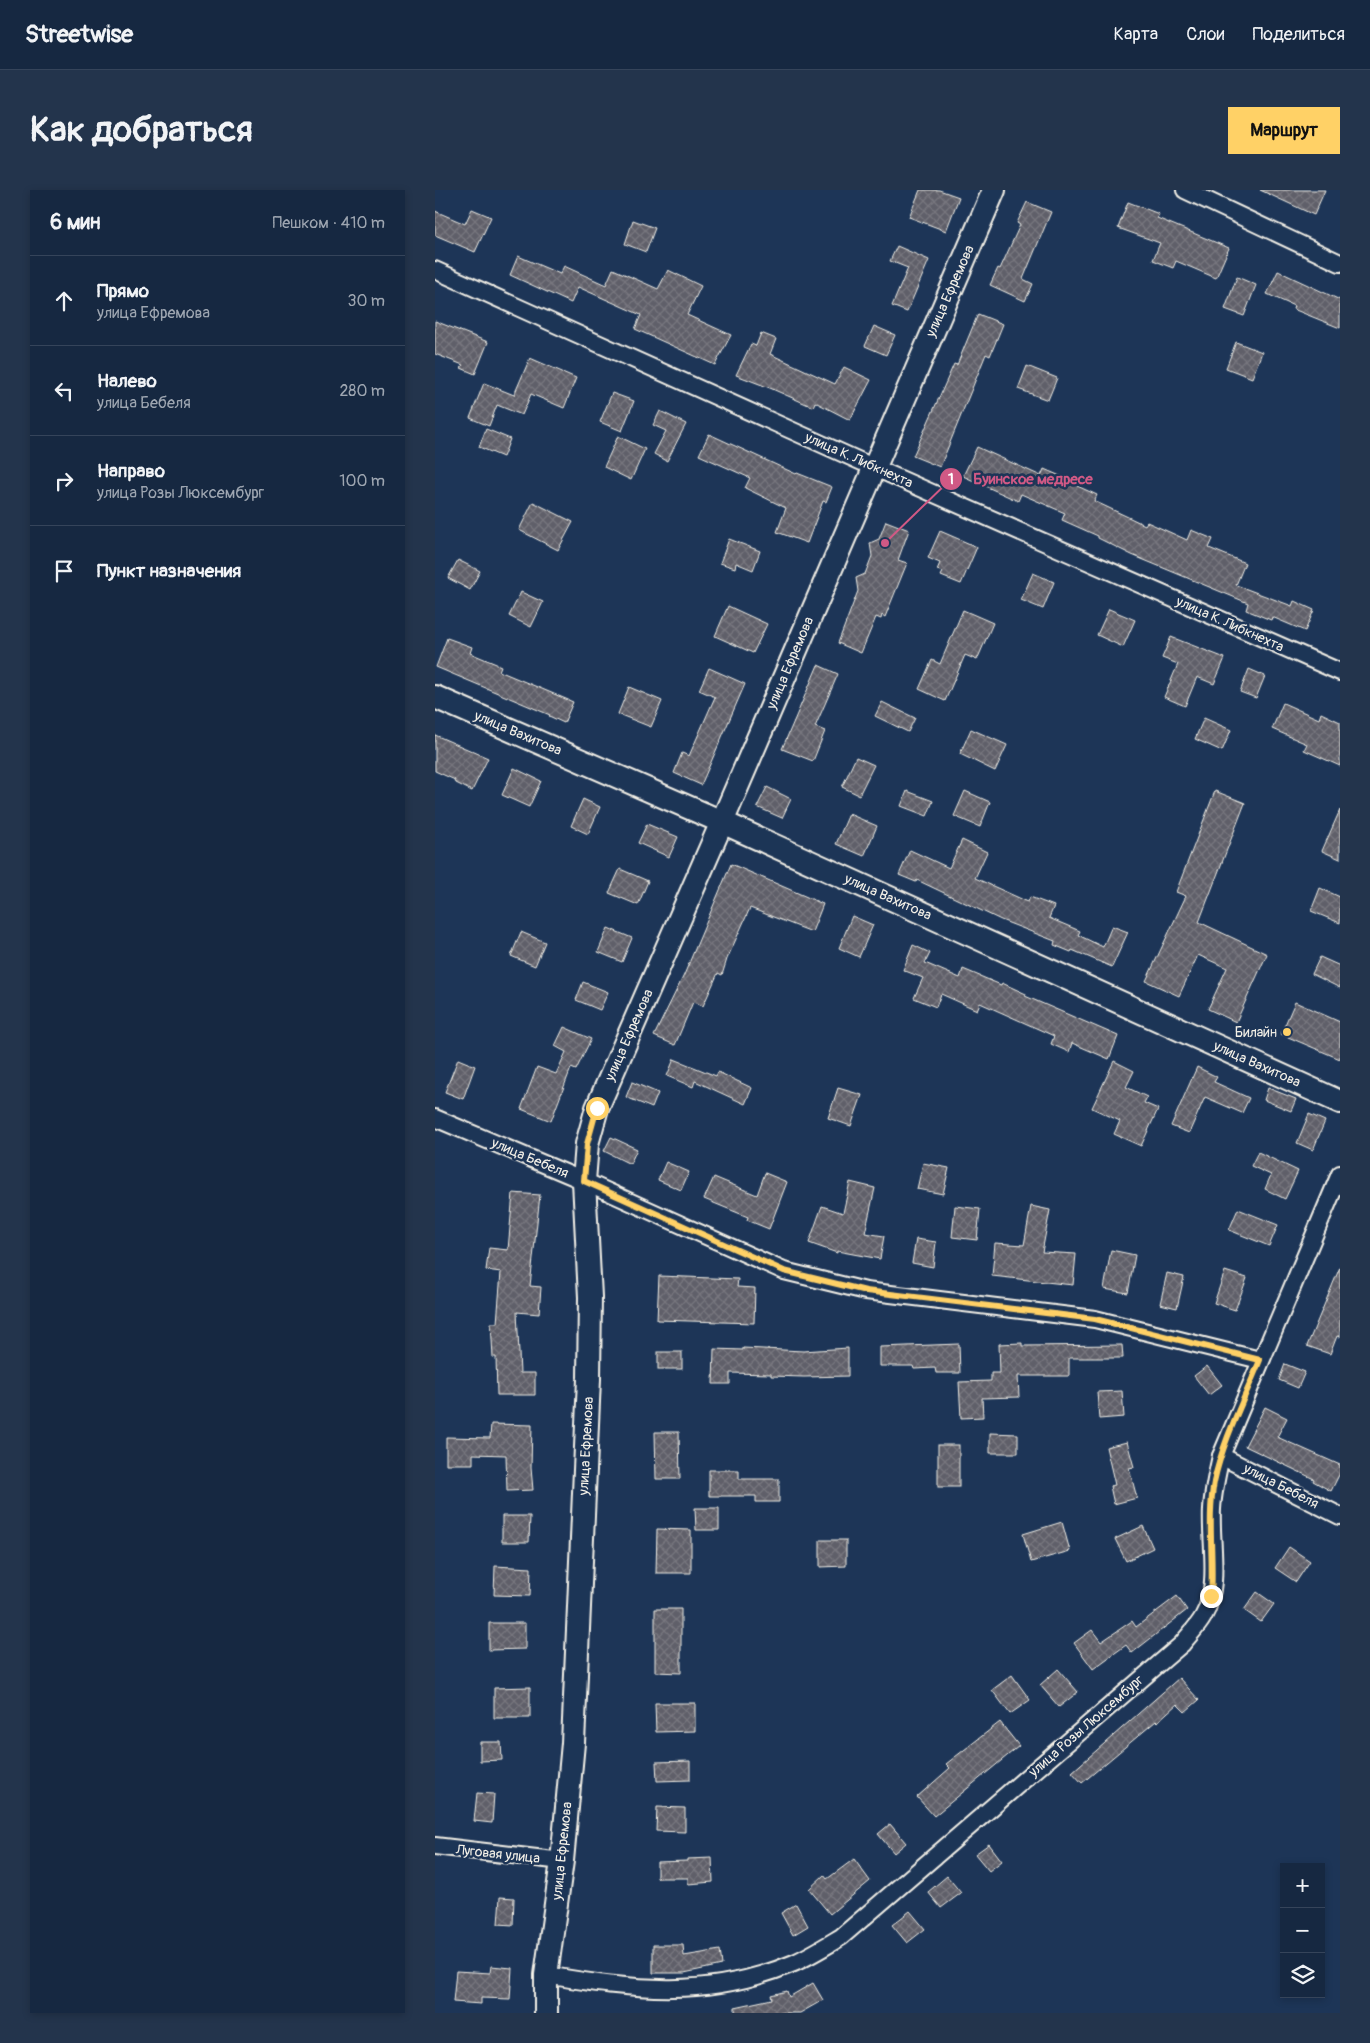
<!DOCTYPE html>
<html lang="ru">
<meta charset="utf-8">
<style>
:root{--surface:#162841;--page:#23344c;--text:#f1f3f6;--muted:#9ea6b1;--line:#35445a;--accent:#ffd166}
body{margin:0;font-family:Pangolin,sans-serif;background:var(--page);color:var(--text)}
.controls{position:absolute;right:15px;bottom:15px;display:grid;overflow:hidden;border-radius:0px;box-shadow:0 2px 8px #0003}
.controls button{width:45px;height:45px;display:grid;place-items:center;padding:0;border:0;border-bottom:1px solid var(--line);background:var(--surface);color:var(--text);font:25px sans-serif}
.stop{position:absolute;width:15px;height:15px;margin:-11px;border:4px solid #ffd166;border-radius:50%;background:#fff}
.stop.end{background:#ffd166;border-color:#fff;box-shadow:0 1px 5px #0008}
.list{margin:0;padding:0;list-style:none}
h2{display:flex;justify-content:space-between;align-items:center;height:65px;margin:0;padding:0 20px;font-size:21px}
h2 small{font-size:16px;font-weight:400;color:var(--muted)}
.list li{display:grid;grid-template-columns:32px 1fr auto;gap:15px;align-items:center;box-sizing:border-box;height:90px;padding:0 20px;border-top:1px solid var(--line)}
.list b{display:block;font-size:19px;white-space:nowrap}
.list p{margin:0;font-size:16px;white-space:nowrap;color:var(--muted)}
.list em{font-size:16px;font-style:normal;color:var(--muted)}
.icon{flex:none;width:28px;height:28px;fill:none;stroke:currentColor;stroke-width:2;stroke-linecap:round;stroke-linejoin:round}
.map{position:relative;flex:none;width:905px;height:1823px;overflow:hidden;border-radius:0px}
header{display:flex;align-items:center;gap:30px;box-sizing:border-box;height:70px;padding:0 25px;background:var(--surface);border-bottom:1px solid var(--line)}
header strong{font-size:24px}
nav{display:flex;gap:28px;margin-inline-start:auto;font-size:18px}
.intro{display:flex;align-items:center;justify-content:space-between;box-sizing:border-box;height:120px;padding:0 30px}
h1{margin:0;font-size:35px}
.button{padding:12px 22px;border-radius:0px;background:var(--accent);color:#111;font-size:18px;font-weight:700}
main{display:flex;gap:30px;padding:0 30px}
aside{flex:1;background:var(--surface);border-radius:0px;box-shadow:0 2px 8px #0003}
.map>svg:first-child{display:block}
</style>
<header>
<strong>Streetwise</strong>
<nav><a>Карта</a><a>Слои</a><a>Поделиться</a></nav>
</header>
<div class="intro"><h1>Как добраться</h1><a class="button">Маршрут</a></div>
<main>
<aside>
<h2>6 мин<small>Пешком · 410 m</small></h2>
<ul class="list">
<li><svg class="icon" aria-label="ahead" viewBox="0 0 24 24"><path d="M12 20V5M6 11l6-6 6 6"/></svg><div><b>Прямо</b><p>улица Ефремова</p></div><em>30 m</em></li>
<li><svg class="icon" aria-label="left" viewBox="0 0 24 24"><path d="M17 20v-9H6M10 6l-5 5 5 5"/></svg><div><b>Налево</b><p>улица Бебеля</p></div><em>280 m</em></li>
<li><svg class="icon" aria-label="right" viewBox="0 0 24 24"><path d="M7 20v-9h11M14 6l5 5-5 5"/></svg><div><b>Направо</b><p>улица Розы Люксембург</p></div><em>100 m</em></li>
<li><svg class="icon" aria-label="arrive" viewBox="0 0 24 24"><path d="M6 21V4h12l-3 4 3 4H6"/></svg><div><b>Пункт назначения</b></div></li>
</ul>
</aside>
<div class="map">
<svg width="905" height="1823" viewBox="0 0 905 1823">
<defs>
<pattern id="building-cross-hatch" width="8" height="8" patternUnits="userSpaceOnUse" patternTransform="scale(1.25)"><rect width="8" height="8" fill="#5f5f69"/><path d="M0 0l8 8M0 8l8-8" fill="none" stroke="#77767e"/></pattern>
</defs>
<rect width="100%" height="100%" fill="#1d3557"/>
<filter id="ink" filterUnits="userSpaceOnUse"><feTurbulence type="fractalNoise" baseFrequency=".02" numOctaves="2"/><feDisplacementMap in="SourceGraphic" scale="10" xChannelSelector="R" yChannelSelector="G"/><feConvolveMatrix kernelMatrix="1 2 1 2 8 2 1 2 1" color-interpolation-filters="sRGB"/></filter>
<g filter="url(#ink)">
<!-- building -->
<g fill="url(#building-cross-hatch)" stroke="#f4f1e8">
<polygon points="485,0 504,0 524,7 511,41 474,27"/>
<polygon points="825,0 890,0 879,25"/>
<polygon points="592,12 616,22 588,89 598,94 590,111 555,95 563,78 565,79 585,35 582,33"/>
<polygon points="693,12 724,24 722,28 794,58 781,88 741,71 738,78 718,70 725,53 683,38"/>
<polygon points="37,19 56,27 40,62 0,45 0,21 30,34"/>
<polygon points="198,30 220,38 211,62 190,54"/>
<polygon points="462,56 494,70 472,122 457,116 473,78 455,71"/>
<polygon points="83,66 125,84 129,76 171,95 178,79 223,99 233,80 266,96 252,125 296,145 280,175 200,139 206,125 143,97 136,113 75,85"/>
<polygon points="843,81 905,110 905,138 858,119 859,116 832,104"/>
<polygon points="802,87 821,95 809,126 790,119"/>
<polygon points="543,124 568,134 555,166 551,164 505,277 478,266 519,174 522,175"/>
<polygon points="0,131 53,152 40,184 26,178 28,175 0,164"/>
<polygon points="439,136 460,145 451,165 430,156"/>
<polygon points="326,143 341,149 335,164 400,194 409,177 436,190 415,230 380,212 378,217 335,198 301,185 316,154 321,156"/>
<polygon points="801,152 827,162 817,188 791,178"/>
<polygon points="95,168 141,188 129,218 96,204 87,225 62,215 54,236 35,228 49,193 79,205"/>
<polygon points="592,176 622,188 613,210 583,199"/>
<polygon points="177,203 199,211 187,241 165,232"/>
<polygon points="225,221 251,234 232,271 219,264 231,241 218,235"/>
<polygon points="51,239 75,249 68,267 44,257"/>
<polygon points="274,244 361,284 362,283 397,297 391,312 388,311 372,353 342,342 351,318 310,298 315,288 264,265"/>
<polygon points="183,246 210,259 196,290 169,277"/>
<polygon points="542,257 606,286 609,279 630,288 629,290 662,305 659,311 710,335 712,332 752,350 756,340 778,349 774,358 810,373 801,395 857,416 859,411 879,420 870,441 837,427 836,430 811,420 813,413 697,365 663,348 663,346 627,330 630,323 586,304 583,311 528,286"/>
<polygon points="98,312 138,332 123,360 84,340"/>
<polygon points="451,331 474,340 463,370 472,373 450,427 447,425 446,429 441,427 426,463 403,453 423,401 421,388 430,384 437,366 435,353 444,349"/>
<polygon points="505,341 542,357 526,394 506,386 508,382 502,380 505,373 493,368"/>
<polygon points="294,349 325,361 318,380 301,373 300,378 285,373"/>
<polygon points="23,370 45,381 35,400 13,388"/>
<polygon points="598,383 619,392 608,419 586,410"/>
<polygon points="86,402 108,412 96,437 74,426"/>
<polygon points="293,416 332,434 318,463 280,446"/>
<polygon points="674,419 700,430 688,457 662,445"/>
<polygon points="528,420 558,433 542,470 530,465 510,511 484,499 497,470 505,474"/>
<polygon points="736,447 790,468 779,494 762,487 750,516 729,507 743,474 727,468"/>
<polygon points="12,448 37,457 35,463 66,476 64,481 138,512 129,533 114,526 115,525 1,477"/>
<polygon points="383,475 403,484 380,537 390,541 378,571 347,559"/>
<polygon points="274,478 310,494 266,595 239,583 247,563 254,566 280,507 264,500"/>
<polygon points="814,479 830,486 821,508 805,502"/>
<polygon points="194,497 227,511 216,537 183,524"/>
<polygon points="447,512 480,528 473,542 440,526"/>
<polygon points="848,513 884,529 886,523 905,532 905,576 869,560 872,554 837,539"/>
<polygon points="769,528 796,540 787,561 760,549"/>
<polygon points="536,539 572,555 560,581 525,564"/>
<polygon points="0,545 53,568 37,601 19,592 20,590 0,581"/>
<polygon points="421,567 439,575 424,605 407,597"/>
<polygon points="79,578 106,591 94,617 67,605"/>
<polygon points="332,597 356,609 347,628 322,617"/>
<polygon points="472,601 498,611 492,626 466,616"/>
<polygon points="530,601 555,612 545,637 519,626"/>
<polygon points="780,601 810,613 764,732 832,764 801,832 773,819 792,778 763,765 744,806 711,791 751,706 741,702"/>
<polygon points="148,609 165,617 153,644 136,636"/>
<polygon points="905,620 905,669 887,661"/>
<polygon points="414,624 442,636 429,666 401,654"/>
<polygon points="212,634 243,647 234,667 203,653"/>
<polygon points="527,650 552,662 540,688 593,712 595,707 619,716 614,728 645,741 643,745 668,757 677,736 693,742 677,777 637,760 636,762 619,755 620,751 566,730 482,690 481,692 464,685 475,660 514,678"/>
<polygon points="296,674 388,714 377,742 315,718 292,769 287,785 283,783 268,816 258,812 240,855 219,846 249,785"/>
<polygon points="185,679 213,691 203,715 174,703"/>
<polygon points="885,698 905,707 905,733 876,721"/>
<polygon points="417,726 438,735 424,767 404,758"/>
<polygon points="173,738 197,748 187,772 163,762"/>
<polygon points="86,742 110,752 100,776 76,766"/>
<polygon points="478,755 495,763 490,773 525,788 528,779 566,795 567,793 591,804 590,806 683,846 674,869 637,853 634,862 616,854 619,846 545,813 542,820 506,804 501,817 479,808 488,788 468,780"/>
<polygon points="885,767 905,776 905,798 877,784"/>
<polygon points="148,792 173,802 165,820 141,810"/>
<polygon points="860,812 905,832 905,869 846,844"/>
<polygon points="129,837 156,849 141,880 136,878 116,931 86,919 102,877 121,884 131,862 120,856"/>
<polygon points="23,869 40,876 28,909 10,902"/>
<polygon points="239,869 281,886 283,882 317,898 310,914 260,891 258,897 232,886"/>
<polygon points="679,871 699,881 691,897 712,907 709,913 723,919 706,956 679,944 685,931 657,918"/>
<polygon points="762,877 782,887 779,892 814,908 807,923 770,907 754,943 736,936"/>
<polygon points="197,892 223,903 217,918 191,907"/>
<polygon points="403,898 427,905 416,936 393,928"/>
<polygon points="833,898 861,909 856,921 829,910"/>
<polygon points="874,924 890,931 878,960 862,953"/>
<polygon points="176,947 202,959 195,974 169,961"/>
<polygon points="823,962 863,981 850,1009 830,999 836,985 816,976"/>
<polygon points="231,972 254,982 246,1000 223,990"/>
<polygon points="488,973 514,978 508,1004 482,999"/>
<polygon points="330,983 352,992 334,1039 312,1030 313,1027 269,1009 279,987 322,1005"/>
<polygon points="415,992 440,998 430,1043 449,1046 445,1069 402,1061 402,1063 374,1053 387,1016 408,1023"/>
<polygon points="78,1003 105,1005 95,1096 106,1097 104,1124 82,1122 85,1183 100,1183 100,1205 62,1205 61,1167 58,1167 56,1133 62,1133 66,1082 51,1080 54,1058 73,1060"/>
<polygon points="520,1016 545,1019 542,1050 517,1047"/>
<polygon points="596,1016 615,1020 607,1062 641,1064 638,1095 557,1086 560,1053 589,1055"/>
<polygon points="803,1019 843,1035 834,1056 794,1040"/>
<polygon points="481,1049 501,1052 498,1077 477,1073"/>
<polygon points="676,1060 700,1065 693,1103 669,1099"/>
<polygon points="905,1077 905,1147 902,1146 895,1164 872,1156"/>
<polygon points="790,1081 812,1088 800,1120 779,1113"/>
<polygon points="732,1083 749,1087 742,1118 725,1114"/>
<polygon points="224,1086 303,1089 302,1097 320,1098 319,1133 222,1130"/>
<polygon points="587,1153 587,1156 687,1155 688,1168 634,1168 634,1186 583,1186 584,1207 547,1208 548,1227 526,1228 524,1192 556,1191 556,1183 565,1183 564,1154"/>
<polygon points="524,1154 525,1183 501,1183 500,1178 479,1179 478,1176 445,1176 445,1157"/>
<polygon points="308,1158 368,1161 413,1158 413,1186 369,1187 336,1186 336,1184 295,1183 295,1194 278,1194 279,1159 308,1160"/>
<rect x="223" y="1162" width="24" height="17"/>
<polygon points="850,1174 870,1182 863,1198 844,1190"/>
<polygon points="772,1176 787,1195 774,1205 759,1186"/>
<polygon points="687,1201 689,1227 664,1229 662,1202"/>
<polygon points="830,1217 852,1228 842,1247 905,1275 905,1283 896,1301 878,1291 879,1289 810,1256"/>
<polygon points="56,1234 97,1235 96,1278 98,1300 72,1301 71,1265 38,1264 38,1274 11,1274 11,1247 55,1248"/>
<polygon points="220,1242 244,1242 245,1289 221,1289"/>
<polygon points="555,1243 583,1244 583,1263 555,1263"/>
<polygon points="692,1252 699,1277 694,1278 702,1308 679,1314 675,1296 680,1295 671,1257"/>
<rect x="503" y="1255" width="21" height="42"/>
<polygon points="274,1280 304,1280 304,1289 344,1289 344,1312 321,1312 321,1306 274,1306"/>
<polygon points="260,1318 284,1318 284,1340 261,1340"/>
<polygon points="67,1326 95,1326 94,1352 67,1352"/>
<polygon points="627,1332 635,1361 596,1372 588,1344"/>
<polygon points="708,1336 718,1358 691,1371 680,1349"/>
<polygon points="222,1339 256,1340 256,1383 221,1383"/>
<polygon points="385,1350 411,1350 411,1376 385,1377"/>
<polygon points="854,1357 875,1371 861,1392 840,1378"/>
<polygon points="60,1376 96,1378 95,1406 59,1405"/>
<polygon points="822,1402 839,1414 826,1432 809,1420"/>
<polygon points="742,1406 752,1420 697,1463 691,1455 658,1479 639,1453 657,1440 666,1452 697,1431 701,1437"/>
<polygon points="220,1419 246,1419 246,1483 220,1482"/>
<polygon points="54,1433 90,1433 90,1459 54,1460"/>
<polygon points="623,1479 643,1502 624,1517 605,1495"/>
<polygon points="577,1485 595,1510 575,1524 557,1500"/>
<polygon points="744,1488 764,1510 750,1522 742,1514 722,1532 721,1531 647,1593 637,1582"/>
<polygon points="95,1497 95,1528 59,1528 59,1498"/>
<polygon points="220,1513 260,1513 260,1541 221,1542"/>
<polygon points="565,1532 584,1556 499,1626 482,1607 515,1578 511,1574"/>
<polygon points="45,1552 66,1552 67,1570 45,1571"/>
<polygon points="255,1571 255,1590 222,1591 221,1572"/>
<polygon points="42,1603 59,1604 57,1633 39,1631"/>
<polygon points="222,1617 250,1618 250,1642 221,1641"/>
<polygon points="455,1634 471,1653 459,1663 443,1644"/>
<polygon points="554,1654 567,1671 554,1681 540,1664"/>
<polygon points="277,1668 278,1692 253,1694 253,1688 222,1688 222,1672 252,1671 252,1669"/>
<polygon points="419,1669 435,1691 395,1724 374,1699 389,1685 392,1689"/>
<polygon points="512,1686 526,1703 506,1718 493,1702"/>
<polygon points="65,1707 79,1708 78,1735 63,1734"/>
<polygon points="361,1714 373,1736 358,1745 346,1723"/>
<polygon points="475,1721 490,1739 472,1753 457,1735"/>
<polygon points="218,1755 248,1755 249,1766 285,1760 287,1775 249,1783 218,1783"/>
<polygon points="56,1776 77,1778 75,1809 46,1808 46,1814 18,1812 21,1781 55,1783"/>
<polygon points="378,1793 388,1810 365,1823 300,1823 300,1817 337,1809 336,1805 352,1801 354,1807"/>
</g>
<g fill="none" stroke-linecap="round" stroke-linejoin="round">
<defs>
<g id="street">
<polyline points="750,0 905,73"/>
<polyline points="0,80 438,277 905,482"/>
<polyline points="0,928 149,991 349,1081 431,1101 660,1129 825,1170"/>
<polyline points="786,1266 905,1326"/>
<polyline points="0,1656 127,1671"/>
<path d="M 111,1785 C 199,1800 274,1809 359,1773 C 375,1766 391,1756 406,1747 L 747,1454 C 754,1445 763,1436 768,1427 C 786,1396 775,1353 777,1319 C 778,1301 782,1284 786,1266 L 905,984"/>
</g>
<g id="secondary">
<polyline points="0,507 287,632 905,912"/>
<polyline points="111,1823 111,1785 127,1671 138,1553 154,1189 155,1107 149,991 152,954 162,918 287,632 559,0"/>
</g>
</defs>
<!-- street casing -->
<use href="#street" stroke="#f4f1e8" stroke-width="20"/>
<!-- secondary casing -->
<use href="#secondary" stroke="#f4f1e8" stroke-width="26"/>
<!-- street -->
<use href="#street" stroke="#1d3557" stroke-width="16"/>
<!-- secondary -->
<use href="#secondary" stroke="#1d3557" stroke-width="22"/>
</g>
</g>
<g fill="none" stroke-linecap="round" stroke-linejoin="round" filter="url(#ink)">
<!-- route -->
<path stroke="#ffd166" stroke-width="6" d="M 162,918 L 152,954 L 149,991 L 349,1081 L 431,1101 L 660,1129 L 825,1170 C 809,1210 788,1250 779,1292 C 772,1329 779,1369 776,1406"/>
</g>
<!-- markers -->
<circle fill="#ffd166" stroke="#1d3557" stroke-width="2" cx="852" cy="842" r="5"/>
<g text-anchor="middle" dominant-baseline="central" stroke-width="5" stroke-linejoin="round" paint-order="stroke">
<!-- street labels -->
<g font-size="14" fill="#f4f1e8" stroke="#1d3557">
<text transform="translate(515 101) rotate(-66)">улица Ефремова</text>
<text transform="translate(424 270) rotate(24)">улица К. Либкнехта</text>
<text transform="translate(795 434) rotate(24)">улица К. Либкнехта</text>
<text transform="translate(355 473) rotate(-67)">улица Ефремова</text>
<text transform="translate(83 543) rotate(23)">улица Вахитова</text>
<text transform="translate(453 707) rotate(24)">улица Вахитова</text>
<text transform="translate(194 845) rotate(-66)">улица Ефремова</text>
<text transform="translate(822 874) rotate(24)">улица Вахитова</text>
<text transform="translate(95 968) rotate(23)">улица Бебеля</text>
<text transform="translate(151 1256) rotate(-87)">улица Ефремова</text>
<text transform="translate(846 1296) rotate(27)">улица Бебеля</text>
<text transform="translate(651 1536) rotate(-41)">улица Розы Люксембург</text>
<text transform="translate(127 1661) rotate(-84)">улица Ефремова</text>
<text transform="translate(63 1664) rotate(6)">Луговая улица</text>
</g>
<!-- poi labels -->
<g font-size="14" fill="#f4f1e8" stroke="#1d3557" text-anchor="end">
<text x="842" y="842">Билайн</text>
</g>
</g>
<!-- callouts -->
<path fill="none" stroke="#d15985" stroke-width="2" d="M450 353L516 289"/>
<g fill="#d15985" stroke="#1d3557" stroke-width="2">
<circle cx="450" cy="353" r="5"/>
<circle cx="516" cy="289" r="12"/>
</g>
<g font-size="15" text-anchor="middle" font-weight="bold" fill="#fff">
<text x="516" y="294">1</text>
</g>
<g font-size="15" text-anchor="middle" font-weight="bold" fill="#d15985" stroke="#1d3557" stroke-width="5" stroke-linejoin="round" paint-order="stroke">
<text x="598" y="294">Буинское медресе</text>
</g>
</svg>
<div class="controls">
<button>+</button>
<button>−</button>
<button><svg class="icon" aria-label="layers" viewBox="0 0 24 24"><path d="M12 4l9 5-9 5-9-5zM3 14l9 5 9-5"/></svg></button>
</div>
<div class="stop" style="left:162px;top:918px"></div>
<div class="stop end" style="left:776px;top:1406px"></div>
</div>
</main>
